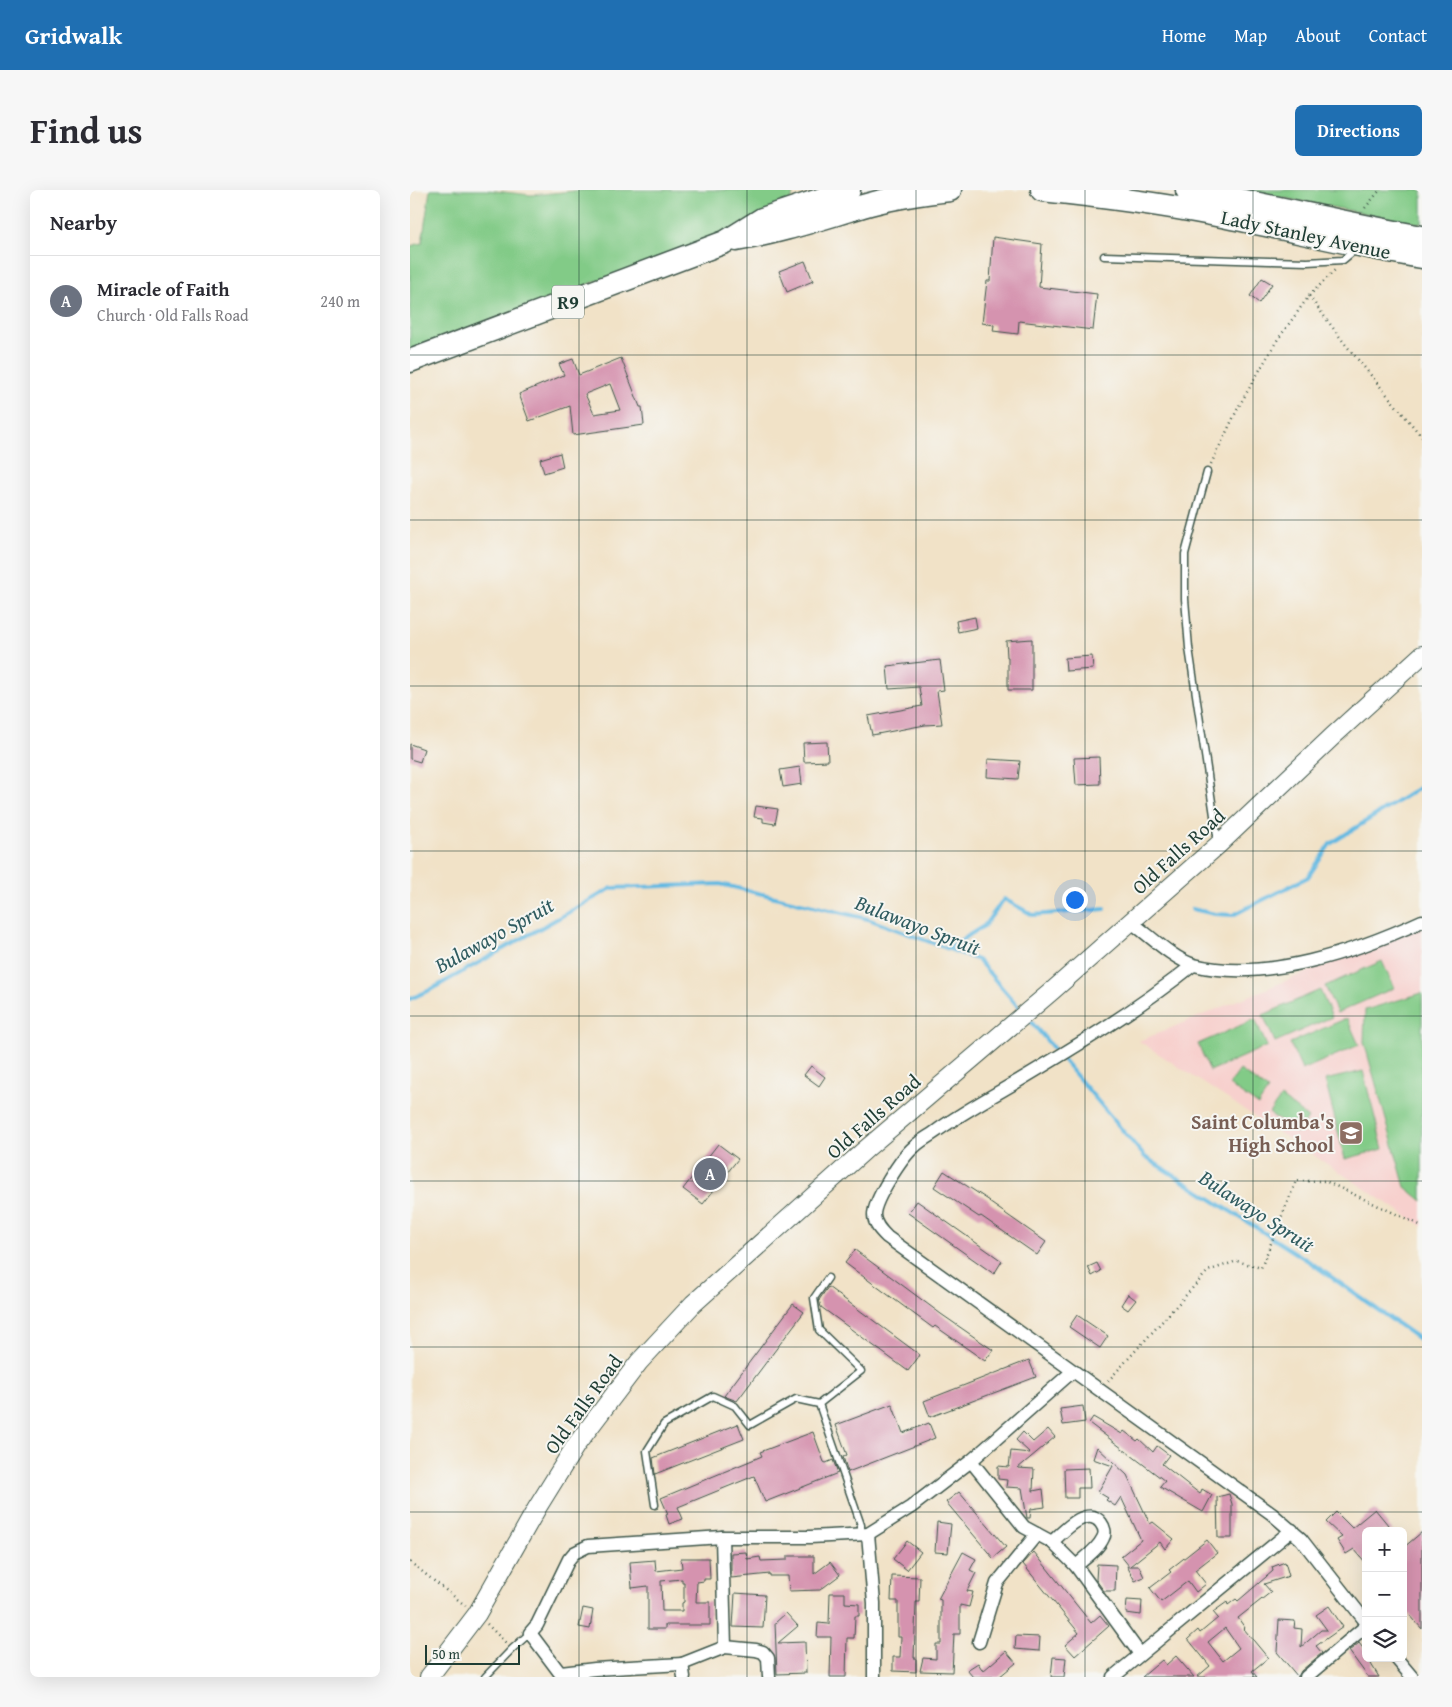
<!DOCTYPE html>
<meta charset="utf-8">
<style>
:root{--surface:#fff;--page:#f7f7f7;--text:#2b2b33;--muted:#7c7c81;--line:#e1e1e2;--accent:#1f6fb2}
body{margin:0;font-family:"Gentium Book Plus",serif;background:var(--page);color:var(--text)}
.controls{position:absolute;right:15px;bottom:15px;display:grid;overflow:hidden;border-radius:8px;box-shadow:0 5px 20px #0002}
.controls button{width:45px;height:45px;display:grid;place-items:center;padding:0;border:0;border-bottom:1px solid var(--line);background:var(--surface);color:var(--text);font:25px sans-serif}
.scale{position:absolute;left:15px;bottom:12px;width:95px;box-sizing:border-box;padding-left:5px;border:2px solid #1f3d34;border-top:0;font-size:14px;line-height:18px;white-space:nowrap;color:#1f3d34;-webkit-text-stroke:4px #f6f6f2;paint-order:stroke}
.you{position:absolute;left:664px;top:709px;width:18px;height:18px;margin:-12px;border:4px solid #fff;border-radius:50%;background:#1a73e8;box-shadow:0 0 0 8px #1a73e833}
.badge{display:grid;place-items:center;width:32px;height:32px;border-radius:50%;background:var(--accent);color:#fff;font-size:16px;font-weight:700}
.pin{position:absolute;translate:-50% -50%;border:2px solid #fff;box-shadow:0 1px 5px #0006}
.list{margin:0;padding:0;list-style:none}
h2{display:flex;justify-content:space-between;align-items:center;height:65px;margin:0;padding:0 20px;font-size:21px}
h2 small{font-size:16px;font-weight:400;color:var(--muted)}
.list li{display:grid;grid-template-columns:32px 1fr auto;gap:15px;align-items:center;box-sizing:border-box;height:90px;padding:0 20px;border-top:1px solid var(--line)}
.list b{display:block;font-size:19px;white-space:nowrap}
.list p{margin:0;font-size:16px;white-space:nowrap;color:var(--muted)}
.list em{font-size:16px;font-style:normal;color:var(--muted)}
.icon{flex:none;width:28px;height:28px;fill:none;stroke:currentColor;stroke-width:2;stroke-linecap:round;stroke-linejoin:round}
.map{position:relative;flex:none;width:1012px;height:1487px;overflow:hidden;border-radius:8px}
header{display:flex;align-items:center;gap:30px;box-sizing:border-box;height:70px;padding:0 25px;background:var(--accent);color:#fff}
header strong{font-size:24px}
nav{display:flex;gap:28px;margin-inline-start:auto;font-size:18px}
.intro{display:flex;align-items:center;justify-content:space-between;box-sizing:border-box;height:120px;padding:0 30px}
h1{margin:0;font-size:35px}
.button{padding:12px 22px;border-radius:8px;background:var(--accent);color:#fff;font-size:18px;font-weight:700}
main{display:flex;gap:30px;padding:0 30px}
aside{flex:1;background:var(--surface);border-radius:8px;box-shadow:0 5px 20px #0002}
.map>svg:first-child{display:block}
</style>
<header>
<strong>Gridwalk</strong>
<nav><a>Home</a><a>Map</a><a>About</a><a>Contact</a></nav>
</header>
<div class="intro"><h1>Find us</h1><a class="button">Directions</a></div>
<main>
<aside>
<h2>Nearby<small></small></h2>
<ul class="list">
<li><span class="badge" style="background:#6b7280">A</span><div><b>Miracle of Faith</b><p>Church · Old Falls Road</p></div><em>240 m</em></li>
</ul>
</aside>
<div class="map">
<svg width="1012" height="1487" viewBox="0 0 1012 1487">
<rect width="100%" height="100%" fill="#f6f6f2"/>
<filter id="ink" filterUnits="userSpaceOnUse"><feTurbulence type="fractalNoise" baseFrequency=".02" numOctaves="2"/><feDisplacementMap in="SourceGraphic" scale="10" xChannelSelector="R" yChannelSelector="G"/><feConvolveMatrix kernelMatrix="1 2 1 2 8 2 1 2 1" color-interpolation-filters="sRGB"/></filter>
<filter id="wash" filterUnits="userSpaceOnUse"><feTurbulence type="fractalNoise" baseFrequency=".0096" numOctaves="4" result="noise"/><feDisplacementMap in="SourceGraphic" scale="20" xChannelSelector="R" yChannelSelector="G"/><feGaussianBlur stdDeviation="1.12" result="paint"/><feColorMatrix in="noise" values="0 0 0 0 0 0 0 0 0 0 0 0 0 0 0 0 0 1.4 0 .05"/><feComposite in="paint" operator="in"/></filter>
<g filter="url(#wash)">
<rect width="100%" height="100%" fill="#f1e2c7"/>
<!-- built -->
<polygon fill="#f7d0cd" points="1012,734 1012,1036 729,851 983,747"/>
<!-- green -->
<g fill="#82cb87" stroke="#50845e">
<polygon points="20,0 76,0 121,5 175,0 383,0 382,9 306,47 0,160 0,56 12,53"/>
<polygon points="830,0 1012,0 1012,34"/>
<polygon points="972,771 984,798 927,823 915,796"/>
<polygon points="910,800 922,827 865,852 853,825"/>
<polygon points="1012,803 1012,1011 995,997 954,852 955,820"/>
<polygon points="937,828 949,855 892,880 880,853"/>
<polygon points="845,829 857,856 800,881 788,854"/>
<polygon points="830,880 858,900 848,915 819,895"/>
<polygon points="953,881 973,959 935,969 915,890"/>
<polygon points="871,907 898,928 887,943 859,923"/>
</g>
<g fill="none" stroke-linecap="round" stroke-linejoin="round">
<!-- stream -->
<g stroke="#65bae2" stroke-width="4">
<polyline points="782,719 805,724 823,725 898,687 920,654 1012,596"/>
<polyline points="538,758 574,736 594,709 623,725 695,719"/>
<polyline points="0,809 20,800 202,698 310,694 458,729 568,770 611,820"/>
<polyline points="617,827 735,967 900,1072 1012,1151"/>
</g>
</g>
<g id="blocks">
<!-- building -->
<g fill="#d593af" fill-rule="evenodd">
<polygon points="583,47 632,54 629,97 687,104 683,140 609,131 608,144 583,141 584,135 572,133 577,91 580,91"/>
<polygon points="395,71 403,91 377,102 369,81"/>
<polygon points="852,88 862,94 849,113 840,106"/>
<path d="M 211,168 L 230,217 L 232,217 L 234,235 L 163,245 L 160,216 L 119,231 L 109,204 L 154,185 L 149,174 L 163,169 L 169,185 ZM 200,194 L 210,220 L 184,224 L 175,204 Z"/>
<polygon points="150,263 153,277 134,283 130,269"/>
<polygon points="565,427 567,438 548,442 546,431"/>
<polygon points="622,449 622,500 598,500 598,467 597,467 596,451"/>
<polygon points="682,466 683,479 656,481 655,468"/>
<polygon points="530,470 534,500 527,501 532,534 515,535 462,545 458,526 512,516 509,497 479,499 477,476"/>
<polygon points="417,552 418,571 394,572 393,553"/>
<polygon points="0,554 14,559 10,572 0,569"/>
<polygon points="689,567 690,594 666,595 664,568"/>
<polygon points="578,569 610,571 608,589 577,587"/>
<polygon points="390,577 392,594 373,597 370,580"/>
<polygon points="346,616 368,619 365,634 353,632 353,628 344,627"/>
<polygon points="401,876 415,887 409,896 394,885"/>
<polygon points="308,954 328,969 293,1014 273,999"/>
<polygon points="534,981 580,1011 579,1012 636,1052 627,1065 571,1026 569,1027 524,997"/>
<polygon points="507,1011 592,1071 584,1084 498,1023"/>
<polygon points="445,1060 531,1124 583,1160 575,1171 525,1136 523,1138 435,1073"/>
<polygon points="687,1073 691,1081 682,1086 678,1077"/>
<polygon points="418,1097 510,1165 498,1181 411,1117 409,1110"/>
<polygon points="718,1104 726,1110 718,1120 711,1115"/>
<polygon points="383,1114 394,1122 327,1211 314,1206"/>
<polygon points="667,1125 698,1146 690,1158 659,1137"/>
<polygon points="619,1170 626,1187 520,1227 514,1211"/>
<polygon points="482,1214 493,1243 519,1233 525,1248 438,1282 433,1267 437,1265 426,1235"/>
<polygon points="673,1216 675,1232 653,1235 650,1219"/>
<polygon points="683,1227 712,1244 714,1241 727,1251 729,1249 743,1262 747,1256 759,1265 752,1274 790,1304 792,1299 802,1305 793,1322 750,1297 755,1291 679,1233"/>
<polygon points="328,1234 334,1249 245,1284 243,1268"/>
<polygon points="638,1239 645,1247 608,1278 624,1279 623,1301 633,1299 635,1317 621,1319 620,1328 617,1328 612,1298 596,1297 597,1290 588,1289 588,1276 599,1277 601,1261 620,1263 606,1250 613,1242 623,1252"/>
<polygon points="403,1242 414,1272 416,1273 423,1270 428,1283 355,1312 344,1286 268,1317 273,1329 259,1334 256,1325 258,1324 251,1308 352,1266 350,1262"/>
<polygon points="687,1257 717,1285 740,1334 743,1332 764,1349 755,1359 750,1352 720,1376 729,1376 734,1387 725,1391 717,1376 719,1376 711,1366 731,1350 711,1307 705,1316 696,1310 698,1308 688,1302 703,1276 683,1269"/>
<polygon points="679,1278 680,1298 668,1298 668,1308 655,1308 654,1279"/>
<polygon points="549,1302 596,1357 583,1368 536,1312"/>
<polygon points="819,1304 822,1314 822,1348 808,1348 807,1307"/>
<polygon points="965,1319 983,1341 956,1341 956,1373 944,1359 936,1364 927,1350 932,1347 916,1332 926,1322 942,1338"/>
<polygon points="527,1332 541,1334 538,1363 525,1362"/>
<polygon points="1012,1342 1012,1439 993,1417 993,1358"/>
<polygon points="797,1350 807,1363 785,1380 796,1394 786,1402 778,1391 751,1412 740,1398 761,1382 759,1380"/>
<polygon points="497,1351 511,1362 497,1380 483,1369"/>
<polygon points="336,1362 337,1369 350,1367 351,1371 377,1370 377,1366 404,1366 404,1384 420,1372 430,1385 410,1400 379,1401 378,1386 360,1386 360,1384 321,1388 321,1363"/>
<polygon points="553,1362 566,1369 560,1380 566,1383 557,1401 563,1402 559,1417 550,1415 550,1444 544,1444 542,1482 510,1481 513,1468 526,1469 526,1454 531,1454 531,1410 528,1409"/>
<polygon points="624,1362 681,1433 690,1425 699,1436 665,1466 655,1455 669,1443 613,1374"/>
<path d="M 271,1368 L 299,1368 L 300,1389 L 294,1389 L 294,1391 L 287,1392 L 286,1412 L 300,1412 L 300,1435 L 255,1435 L 255,1439 L 238,1439 L 238,1396 L 222,1398 L 220,1372 L 245,1370 L 246,1381 L 272,1378 ZM 272,1389 L 272,1392 L 274,1392 L 274,1412 L 272,1413 L 272,1421 L 252,1421 L 251,1391 Z"/>
<path d="M 875,1372 L 879,1386 L 854,1394 L 861,1402 L 828,1428 L 835,1438 L 834,1439 L 858,1468 L 842,1481 L 847,1487 L 787,1487 L 800,1476 L 778,1449 L 788,1440 L 790,1443 L 808,1428 L 803,1422 L 817,1412 L 818,1415 L 826,1409 L 828,1411 L 863,1381 L 862,1377 ZM 815,1438 L 829,1458 L 813,1471 L 798,1452 Z"/>
<polygon points="687,1374 706,1375 705,1401 694,1401 686,1390"/>
<polygon points="482,1386 510,1387 509,1412 506,1412 504,1468 506,1468 506,1482 483,1481 483,1467 490,1467 491,1447 488,1447 488,1411 481,1411"/>
<polygon points="325,1403 355,1405 353,1438 323,1437"/>
<polygon points="420,1403 435,1403 435,1413 449,1414 449,1426 445,1426 444,1448 437,1448 436,1487 420,1487 421,1447 407,1447 408,1433 419,1434"/>
<polygon points="717,1410 732,1411 731,1425 716,1423"/>
<polygon points="919,1416 933,1437 906,1456 912,1463 891,1481 888,1487 867,1462 869,1430 885,1431 884,1438 892,1439 891,1457 911,1440 917,1440 906,1425"/>
<polygon points="173,1418 183,1420 180,1439 169,1437"/>
<polygon points="376,1423 388,1436 368,1453 395,1452 396,1483 367,1484 365,1433"/>
<polygon points="606,1446 630,1447 629,1461 605,1459"/>
<polygon points="949,1453 956,1462 956,1468 960,1468 963,1472 961,1474 969,1487 958,1487 939,1461"/>
<polygon points="596,1461 606,1473 589,1487 563,1487 557,1480 568,1473 573,1481"/>
<polygon points="766,1466 784,1487 732,1487 752,1470 756,1475"/>
<polygon points="643,1467 656,1468 654,1487 641,1487"/>
</g>
</g>
</g>
<g filter="url(#ink)">
<use href="#blocks" fill-opacity="0" stroke="#3e564a" stroke-width="1"/>
<g fill="none" stroke-linecap="round" stroke-linejoin="round">
<defs>
<g id="lane">
<polyline points="694,66 897,72 933,70 946,59"/>
<polyline points="797,282 775,364 775,409 779,458 808,652"/>
<polyline points="409,1214 451,1181 409,1140 404,1108 418,1088"/>
<polyline points="245,1315 237,1261 254,1234 303,1206 325,1216 340,1235 386,1209 409,1214 451,1335 451,1344"/>
<polyline points="75,1487 102,1459 120,1443"/>
</g>
<g id="street">
<path d="M 721,732 C 739,745 763,769 784,775 C 855,793 947,761 1012,731"/>
<path d="M 783,775 C 727,820 665,857 603,894 C 577,909 550,924 525,942 C 518,947 510,951 504,957 C 492,967 464,1010 464,1025 C 464,1034 471,1041 477,1047 L 862,1324 L 891,1349 L 956,1432"/>
<polyline points="561,1271 614,1337 642,1352 666,1376 730,1464"/>
<polyline points="458,1344 464,1413 464,1487"/>
<polyline points="312,1347 315,1457"/>
<path d="M 642,1352 C 652,1343 677,1314 691,1333 C 694,1337 696,1343 693,1348 C 688,1359 675,1368 666,1376"/>
<polyline points="569,1452 587,1393 627,1344"/>
<polyline points="986,1468 1002,1487"/>
<polyline points="151,1483 185,1479 272,1474"/>
<polyline points="153,1487 120,1443 127,1435 159,1369 164,1363 178,1356 312,1347 400,1347 458,1344 501,1317 561,1271 663,1181"/>
<polyline points="274,1487 272,1474 315,1457 346,1460 353,1462 358,1468 359,1487"/>
<polyline points="703,1487 882,1340"/>
<polyline points="896,1487 956,1436"/>
</g>
<polyline id="secondary" points="19,1487 67,1424 127,1318 166,1255 229,1172 283,1114 456,959 642,801 808,655 923,546 1012,465"/>
<g id="highway">
<path d="M 632,0 C 689,6 745,13 801,24 C 871,37 941,55 1012,67"/>
<path d="M 777,0 C 856,14 933,33 1012,47"/>
<path d="M 326,50 C 372,42 415,27 460,14 C 486,7 513,3 540,0"/>
<polyline points="0,171 315,52 352,29 439,0"/>
</g>
</defs>
<!-- lane casing -->
<use href="#lane" stroke="#3e564a" stroke-width="9"/>
<!-- street casing -->
<use href="#street" stroke="#3e564a" stroke-width="15"/>
<!-- secondary casing -->
<use href="#secondary" stroke="#3e564a" stroke-width="20"/>
<!-- highway casing -->
<use href="#highway" stroke="#3e564a" stroke-width="25"/>
<!-- path -->
<g stroke="#3e564a" stroke-width="2.5" stroke-dasharray="1 4" stroke-linecap="butt">
<polyline points="955,18 970,0"/>
<polyline points="899,106 935,154 1012,247"/>
<polyline points="801,274 829,216 866,152 899,106 925,80"/>
<polyline points="698,1191 798,1081 827,1071 851,1078 886,991 915,991 1012,1036"/>
<polyline points="0,1372 56,1416"/>
<polyline points="77,1434 96,1453"/>
</g>
<!-- lane -->
<use href="#lane" stroke="#fff" stroke-width="6"/>
<!-- street -->
<use href="#street" stroke="#fff" stroke-width="12"/>
<!-- secondary -->
<use href="#secondary" stroke="#fff" stroke-width="18"/>
<!-- highway -->
<use href="#highway" stroke="#fff" stroke-width="22"/>
</g>
</g>
<!-- grid -->
<path fill="none" stroke="#1f3d34" stroke-width="1" stroke-opacity="0.55" d="M 169,0 L 169,1487M 337,0 L 337,1487M 506,0 L 506,1487M 675,0 L 675,1487M 843,0 L 843,1487M 0,165 L 1012,165M 0,330 L 1012,330M 0,496 L 1012,496M 0,661 L 1012,661M 0,826 L 1012,826M 0,991 L 1012,991M 0,1157 L 1012,1157M 0,1322 L 1012,1322"/>
<!-- icons -->
<defs>
<symbol id="school-square" viewBox="-11 -11 22 22"><rect x="-9" y="-9" width="18" height="18" rx="4" fill="#8d6e63" stroke="#f6f6f2"/><path d="M0-5L7-2L0 1L-7-2ZM-4 1L0 2.5L4 1V4Q0 6-4 4Z" fill="#fff"/></symbol>
</defs>
<g fill-rule="evenodd">
<use href="#school-square" x="927" y="929" width="28" height="28"/>
</g>
<g text-anchor="middle" dominant-baseline="central" stroke-width="4" stroke-linejoin="round" paint-order="stroke">
<!-- shield labels -->
<rect fill="#f6f6f2" stroke="#60746d" stroke-width="1" x="142" y="95.5" width="32" height="33" rx="4"/>
<g font-size="19" font-weight="bold" fill="#1f3d34">
<text x="158" y="112">R9</text>
</g>
<!-- street labels -->
<g font-size="20" fill="#1f3d34" stroke="#f6f6f2">
<text transform="translate(896 44) rotate(12)">Lady Stanley Avenue</text>
<text transform="translate(768 661) rotate(-42)">Old Falls Road</text>
<text transform="translate(463 926) rotate(-41)">Old Falls Road</text>
<text transform="translate(173 1214) rotate(-54)">Old Falls Road</text>
</g>
<!-- education labels -->
<g font-size="20" font-weight="bold" fill="#785e54" stroke="#f6f6f2" text-anchor="end">
<text x="924" y="931">Saint Columba's<tspan x="924" dy="23">High School</tspan></text>
</g>
<!-- water labels -->
<g font-size="21" font-style="italic" fill="#305c60" stroke="#f6f6f2">
<text transform="translate(508 735) rotate(21)">Bulawayo Spruit</text>
<text transform="translate(84 745) rotate(-29)">Bulawayo Spruit</text>
<text transform="translate(847 1021) rotate(33)">Bulawayo Spruit</text>
</g>
</g>
</svg>
<div class="controls">
<button>+</button>
<button>−</button>
<button><svg class="icon" aria-label="layers" viewBox="0 0 24 24"><path d="M12 4l9 5-9 5-9-5zM3 14l9 5 9-5"/></svg></button>
</div>
<div class="scale">50 m</div>
<div class="you"></div>
<div class="pin badge" style="left:300px;top:984px;background:#6b7280">A</div>
</div>
</main>
